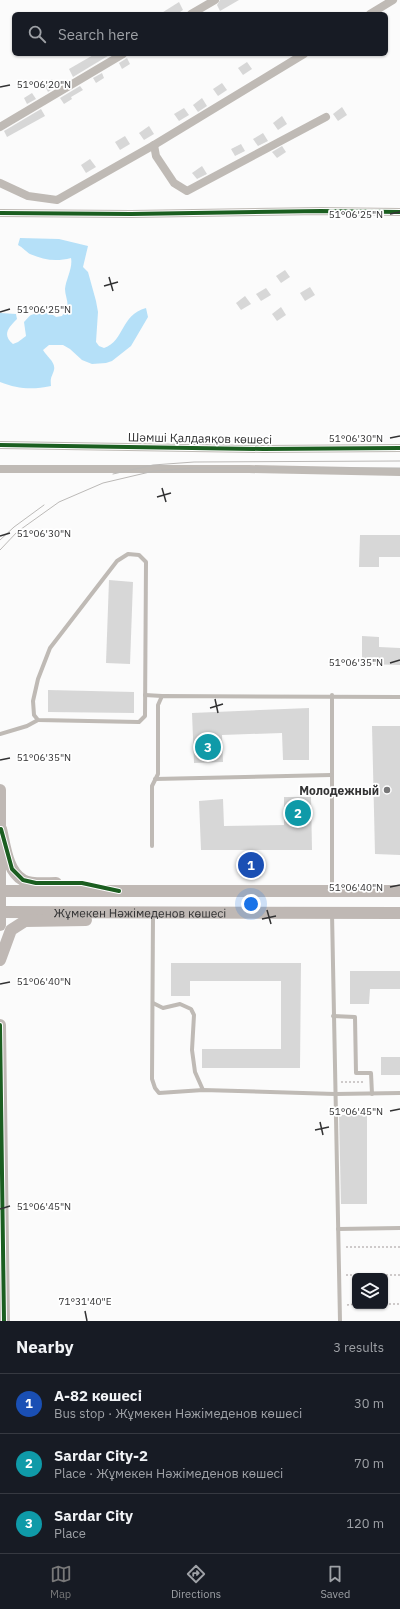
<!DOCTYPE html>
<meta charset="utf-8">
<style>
:root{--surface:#171b24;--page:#242831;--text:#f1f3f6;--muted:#9ea1a6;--line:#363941;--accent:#787879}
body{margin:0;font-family:"IBM Plex Sans",sans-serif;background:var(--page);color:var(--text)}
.controls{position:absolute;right:12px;bottom:12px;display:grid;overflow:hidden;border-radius:6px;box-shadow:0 1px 3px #0004}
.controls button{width:36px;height:36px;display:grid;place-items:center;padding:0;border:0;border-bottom:1px solid var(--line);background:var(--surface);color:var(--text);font:20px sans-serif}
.you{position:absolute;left:251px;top:904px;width:14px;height:14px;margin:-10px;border:3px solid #fff;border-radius:50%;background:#1a73e8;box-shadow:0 0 0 6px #1a73e833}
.badge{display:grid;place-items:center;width:26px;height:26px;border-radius:50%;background:var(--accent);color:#fff;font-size:13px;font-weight:700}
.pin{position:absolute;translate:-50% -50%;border:2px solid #fff;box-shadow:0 1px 4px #0006}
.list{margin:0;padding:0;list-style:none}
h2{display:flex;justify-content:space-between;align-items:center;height:52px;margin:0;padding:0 16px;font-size:17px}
h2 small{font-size:13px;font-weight:400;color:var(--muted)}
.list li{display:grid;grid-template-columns:26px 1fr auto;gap:12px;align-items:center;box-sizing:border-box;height:60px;padding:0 16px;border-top:1px solid var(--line)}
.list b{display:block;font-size:15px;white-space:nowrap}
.list p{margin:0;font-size:13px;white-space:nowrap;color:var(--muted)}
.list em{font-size:13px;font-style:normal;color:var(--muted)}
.icon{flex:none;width:22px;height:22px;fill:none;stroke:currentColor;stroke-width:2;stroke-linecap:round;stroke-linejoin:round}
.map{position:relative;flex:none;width:400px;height:1321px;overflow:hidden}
.search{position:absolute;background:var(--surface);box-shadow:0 1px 3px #0004;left:12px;right:12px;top:12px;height:44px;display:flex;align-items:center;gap:10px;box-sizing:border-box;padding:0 14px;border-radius:6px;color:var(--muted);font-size:15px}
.sheet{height:232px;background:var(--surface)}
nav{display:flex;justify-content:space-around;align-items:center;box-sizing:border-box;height:56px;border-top:1px solid var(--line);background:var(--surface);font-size:11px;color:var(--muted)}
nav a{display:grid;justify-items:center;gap:2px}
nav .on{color:var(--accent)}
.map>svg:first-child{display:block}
</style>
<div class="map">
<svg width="400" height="1321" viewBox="0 0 400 1321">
<rect width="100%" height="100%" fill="#fbfbfb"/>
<!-- water -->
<path fill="#b5e0f8" d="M 20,238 L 59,239 L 88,246 L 83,267 L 88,272 L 96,301 L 98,312 L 96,342 L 99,346 L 104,348 C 125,341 120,315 146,308 L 148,317 L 131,346 L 112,361 L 106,363 L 92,364 L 82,360 L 70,349 L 63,345 L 49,345 L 43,350 C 46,356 56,362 54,370 C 52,377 50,377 51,386 C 32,390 18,389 0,382 L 0,313 L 16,314 L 17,319 C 8,328 2,335 13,344 L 18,342 L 26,336 L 24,322 C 26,320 29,316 31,315 C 38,312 51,312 56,317 L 62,316 C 63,314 67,311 67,309 C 69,302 65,296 65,289 C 66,279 73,268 71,258 C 56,262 44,260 30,254 C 28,253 22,247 18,245 Z"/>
<!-- building -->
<g fill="#d7d7d7">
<polygon points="220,0 239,0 220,11 217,5"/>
<polygon points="179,2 183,10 177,14 160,14"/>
<polygon points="95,54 111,54 73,77 69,69"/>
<polygon points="127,58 130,64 122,69 119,63"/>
<polygon points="247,62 252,69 243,75 238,68"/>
<polygon points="102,73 104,78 96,83 93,78"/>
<polygon points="52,79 56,86 48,92 44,84"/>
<polygon points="222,83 227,90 218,96 213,89"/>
<polygon points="80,86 83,90 71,97 72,99 64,104 60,98"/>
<polygon points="32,93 36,99 27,104 24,98"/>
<polygon points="202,98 207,106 198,112 193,105"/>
<polygon points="342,107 347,115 338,121 333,114"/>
<polygon points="184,108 189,115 179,121 174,114"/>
<polygon points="41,109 45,116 7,137 4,131"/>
<polygon points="282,116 287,124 278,130 273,123"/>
<polygon points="149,126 154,134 144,140 139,133"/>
<polygon points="263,133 268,141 258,146 253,139"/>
<polygon points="125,136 130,144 120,150 115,142"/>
<polygon points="241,144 245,151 235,156 231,149"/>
<polygon points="282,146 286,152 277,158 272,152"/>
<polygon points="90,159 96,167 86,173 81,165"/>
<polygon points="202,166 207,174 197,179 192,173"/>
<polygon points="285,270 290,277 281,283 276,276"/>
<polygon points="310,287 315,295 305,301 300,293"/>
<polygon points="266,288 271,295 261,301 256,294"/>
<polygon points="245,296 251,304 241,310 236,303"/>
<polygon points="281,307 286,315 277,321 272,314"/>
<polygon points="360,535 400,535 400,557 379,557 379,567 359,567"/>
<polygon points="109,580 133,582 130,664 106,663"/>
<polygon points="362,636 379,637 379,647 400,648 400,665 362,664"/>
<polygon points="48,690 134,692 134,713 48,712"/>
<polygon points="309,708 309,760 283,760 282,733 222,735 223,762 194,763 192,713"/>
<polygon points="372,726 400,726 400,855 375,854"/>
<polygon points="284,797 311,797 312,850 201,850 199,801 223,799 224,826 284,825"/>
<polygon points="171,963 301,963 300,1068 202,1068 202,1049 281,1049 281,981 190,981 190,996 171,996"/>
<polygon points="350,971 400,971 400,989 370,989 369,1004 350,1004"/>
<rect x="381" y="1057" width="19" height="18"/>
<polygon points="339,1115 367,1115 367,1204 341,1204"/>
</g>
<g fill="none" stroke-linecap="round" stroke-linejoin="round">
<!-- path -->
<g stroke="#c0bbba" stroke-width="1.5" stroke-dasharray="2 2" stroke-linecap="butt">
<polyline points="341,1082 365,1082"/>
<polyline points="346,1247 400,1247"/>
<polyline points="346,1275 400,1275"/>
<polyline points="385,1304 400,1304"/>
<polyline points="347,1305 355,1304"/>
</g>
<!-- lane -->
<g stroke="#bfbab5" stroke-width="4">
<polygon points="128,554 139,555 146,562 145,716 139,722 38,720 34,715 33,701 38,679 50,648 117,561"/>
<polyline points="145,695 162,696"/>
<polyline points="332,695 332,889"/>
<polyline points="0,734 27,726 38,720"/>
<polyline points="155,779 331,775"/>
<polyline points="152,846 152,786 158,774 158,705 162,696 400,697"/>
<polyline points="332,913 340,1321"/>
<polyline points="153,915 152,1079 155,1088 159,1093 203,1090 335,1094 400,1093"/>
<polyline points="153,1003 163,1008 180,1004 191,1009 194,1015 192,1050 195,1072 203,1090"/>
<polyline points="333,1016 355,1017 356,1073 371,1073 372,1094"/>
<polyline points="338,1229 400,1228"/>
</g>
<!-- street -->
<g stroke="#bfbab5" stroke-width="8">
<polyline points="191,14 215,0"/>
<polyline points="370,14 393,0"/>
<polyline points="0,127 123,54"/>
<polyline points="154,145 156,156 174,183 187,191 326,117"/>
<polyline points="0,183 28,196 57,200 154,145 304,54"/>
<polyline points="0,213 131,214 321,211 400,212"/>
<polyline points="0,445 263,449 400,448"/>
<polyline points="0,469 249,469 400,472"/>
</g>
<!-- secondary -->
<g stroke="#bfb8b4" stroke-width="12">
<polyline points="0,790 0,925"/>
<path d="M 1,829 C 5,845 7,871 23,880 C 31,885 47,883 56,883"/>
<polyline points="0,891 400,891"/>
<path id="s1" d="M 0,912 L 400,913"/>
<polyline points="0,960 11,930 25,921 86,920"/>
<polyline points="0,1025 4,1321"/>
</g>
<!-- tram -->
<g stroke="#bbb9b7" stroke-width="1">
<polyline points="113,474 153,465 194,462 400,461"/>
<polyline points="0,540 14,527 44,505"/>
<polyline points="0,550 17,532 59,502 103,483 154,471 193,468 400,468"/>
</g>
<defs>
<g id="cycleway">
<polyline points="0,213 131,214 321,211 400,212"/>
<polyline points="0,445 263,449 400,448"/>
<polyline points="1,829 12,869 23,880 36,883 82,883 119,891"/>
<polyline points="0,1025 4,1321"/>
</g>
</defs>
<!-- cycleway casing -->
<use href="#cycleway" stroke="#fff" stroke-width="6"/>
<!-- cycleway -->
<use href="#cycleway" stroke="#1b5e20" stroke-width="4"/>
</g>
<!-- ticks -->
<path fill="none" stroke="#323233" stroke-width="1.5" d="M 0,87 L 10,85M 390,214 L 400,212M 109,277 L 113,291M 104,286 L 118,282M 0,312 L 10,309M 390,438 L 400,436M 162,488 L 166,502M 157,497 L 171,493M 0,536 L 10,533M 390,663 L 400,660M 215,699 L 218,713M 210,708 L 223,704M 0,760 L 10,758M 390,887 L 400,885M 267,910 L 271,924M 262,919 L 276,916M 0,984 L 10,982M 390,1111 L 400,1109M 320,1122 L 323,1135M 315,1130 L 329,1127M 0,1209 L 10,1206M 85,1311 L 87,1321"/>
<!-- markers -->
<circle fill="#787879" stroke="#fff" stroke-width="1.5" cx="387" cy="790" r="4"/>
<g text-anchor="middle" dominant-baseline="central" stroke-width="3.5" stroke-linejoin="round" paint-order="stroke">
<!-- street labels -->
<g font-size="12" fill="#323233" stroke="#fff">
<text transform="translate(200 438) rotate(1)">Шәмші Қалдаяқов көшесі</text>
<text stroke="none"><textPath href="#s1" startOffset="140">Жұмекен Нәжімеденов көшесі</textPath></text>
</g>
<!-- poi labels -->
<g font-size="12" font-weight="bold" fill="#323233" stroke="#fff" text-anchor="end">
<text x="379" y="790">Молодежный</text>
</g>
</g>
<g font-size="10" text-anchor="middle" fill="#323233" stroke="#fff" stroke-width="3.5" stroke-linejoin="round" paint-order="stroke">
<text x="44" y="88">51°06'20"N</text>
<text x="356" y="218">51°06'25"N</text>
<text x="44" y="313">51°06'25"N</text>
<text x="356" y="442">51°06'30"N</text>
<text x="44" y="537">51°06'30"N</text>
<text x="356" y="666">51°06'35"N</text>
<text x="44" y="761">51°06'35"N</text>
<text x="356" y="891">51°06'40"N</text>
<text x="44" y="985">51°06'40"N</text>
<text x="356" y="1115">51°06'45"N</text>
<text x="44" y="1210">51°06'45"N</text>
<text x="85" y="1305">71°31'40"E</text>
</g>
</svg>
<div class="controls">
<button><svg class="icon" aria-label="layers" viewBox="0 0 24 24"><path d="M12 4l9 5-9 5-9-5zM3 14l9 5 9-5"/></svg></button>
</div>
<div class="you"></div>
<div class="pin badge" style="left:251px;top:865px;background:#1a4fb4">1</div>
<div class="pin badge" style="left:298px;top:813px;background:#0f9aa8">2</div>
<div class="pin badge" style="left:208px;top:747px;background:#0f9aa8">3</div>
<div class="search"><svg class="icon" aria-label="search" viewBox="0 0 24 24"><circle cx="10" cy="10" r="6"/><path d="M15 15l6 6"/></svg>Search here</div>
</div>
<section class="sheet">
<h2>Nearby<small>3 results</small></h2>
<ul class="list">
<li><span class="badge" style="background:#1a4fb4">1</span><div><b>A-82 көшесі</b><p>Bus stop · Жұмекен Нәжімеденов көшесі</p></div><em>30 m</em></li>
<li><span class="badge" style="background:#0f9aa8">2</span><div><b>Sardar City-2</b><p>Place · Жұмекен Нәжімеденов көшесі</p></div><em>70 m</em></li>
<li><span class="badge" style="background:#0f9aa8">3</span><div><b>Sardar City</b><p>Place</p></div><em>120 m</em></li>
</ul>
</section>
<nav>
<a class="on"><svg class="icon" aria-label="map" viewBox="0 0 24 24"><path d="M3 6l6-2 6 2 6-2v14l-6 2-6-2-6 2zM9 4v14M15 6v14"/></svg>Map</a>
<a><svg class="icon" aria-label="directions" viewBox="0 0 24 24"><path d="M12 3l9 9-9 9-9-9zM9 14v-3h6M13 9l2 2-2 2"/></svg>Directions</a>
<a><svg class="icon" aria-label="saved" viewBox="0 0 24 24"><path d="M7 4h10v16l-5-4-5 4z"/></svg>Saved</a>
</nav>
